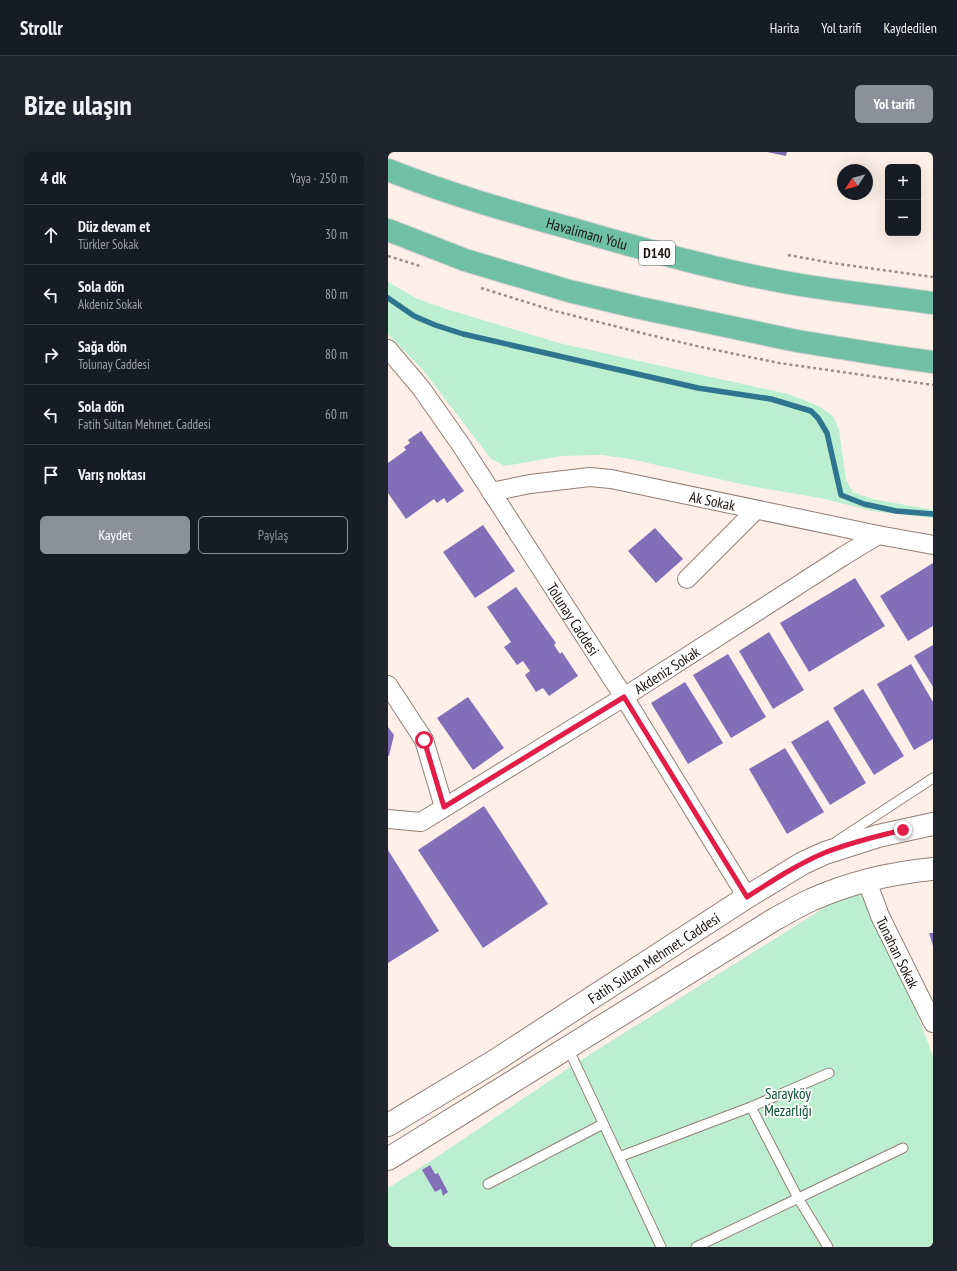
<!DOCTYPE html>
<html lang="tr">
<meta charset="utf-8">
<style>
:root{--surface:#171b24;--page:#20242c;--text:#f1f3f6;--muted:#9ea1a6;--line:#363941;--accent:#8c9099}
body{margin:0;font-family:"PT Sans Narrow",sans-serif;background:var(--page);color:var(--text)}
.controls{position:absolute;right:12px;top:12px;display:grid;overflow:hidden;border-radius:6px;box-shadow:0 4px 16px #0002}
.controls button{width:36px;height:36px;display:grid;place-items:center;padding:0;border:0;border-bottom:1px solid var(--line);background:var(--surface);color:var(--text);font:20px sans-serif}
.compass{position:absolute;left:449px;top:12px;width:36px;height:36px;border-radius:50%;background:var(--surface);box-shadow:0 4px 16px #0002;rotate:234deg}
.stop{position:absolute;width:12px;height:12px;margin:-9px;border:3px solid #e11d48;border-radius:50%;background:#fff}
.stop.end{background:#e11d48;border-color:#fff;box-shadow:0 1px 4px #0008}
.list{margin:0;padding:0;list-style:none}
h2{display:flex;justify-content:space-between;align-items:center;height:52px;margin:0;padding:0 16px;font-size:17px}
h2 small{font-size:13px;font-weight:400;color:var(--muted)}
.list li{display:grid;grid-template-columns:26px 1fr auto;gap:12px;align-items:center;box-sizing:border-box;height:60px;padding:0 16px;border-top:1px solid var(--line)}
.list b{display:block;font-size:15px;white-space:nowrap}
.list p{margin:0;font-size:13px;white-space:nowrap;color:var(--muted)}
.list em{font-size:13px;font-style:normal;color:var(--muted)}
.actions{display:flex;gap:8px;padding:12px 16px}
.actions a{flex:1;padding:9px 0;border:1px solid var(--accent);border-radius:6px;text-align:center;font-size:14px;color:var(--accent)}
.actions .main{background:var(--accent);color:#fff}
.icon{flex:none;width:22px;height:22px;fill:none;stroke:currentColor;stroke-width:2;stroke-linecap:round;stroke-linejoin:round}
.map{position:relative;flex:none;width:545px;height:1095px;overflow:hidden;border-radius:6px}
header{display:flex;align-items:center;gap:24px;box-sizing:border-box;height:56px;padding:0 20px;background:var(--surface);border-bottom:1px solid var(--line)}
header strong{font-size:19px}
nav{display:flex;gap:22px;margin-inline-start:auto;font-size:14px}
.intro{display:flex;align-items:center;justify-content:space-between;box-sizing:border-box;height:96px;padding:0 24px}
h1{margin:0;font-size:28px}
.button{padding:10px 18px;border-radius:6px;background:var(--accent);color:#fff;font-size:14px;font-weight:700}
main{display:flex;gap:24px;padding:0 24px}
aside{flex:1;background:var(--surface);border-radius:6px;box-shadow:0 4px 16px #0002}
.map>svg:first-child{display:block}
</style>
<header>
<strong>Strollr</strong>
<nav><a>Harita</a><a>Yol tarifi</a><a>Kaydedilen</a></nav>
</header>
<div class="intro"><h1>Bize ulaşın</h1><a class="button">Yol tarifi</a></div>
<main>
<aside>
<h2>4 dk<small>Yaya · 250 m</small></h2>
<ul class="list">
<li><svg class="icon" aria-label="ahead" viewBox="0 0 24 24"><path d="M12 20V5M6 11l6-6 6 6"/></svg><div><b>Düz devam et</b><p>Türkler Sokak</p></div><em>30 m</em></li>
<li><svg class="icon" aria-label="left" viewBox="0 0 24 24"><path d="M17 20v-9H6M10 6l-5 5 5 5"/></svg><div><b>Sola dön</b><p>Akdeniz Sokak</p></div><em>80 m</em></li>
<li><svg class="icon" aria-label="right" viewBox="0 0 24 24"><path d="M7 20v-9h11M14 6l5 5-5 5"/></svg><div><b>Sağa dön</b><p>Tolunay Caddesi</p></div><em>80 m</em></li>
<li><svg class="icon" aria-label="left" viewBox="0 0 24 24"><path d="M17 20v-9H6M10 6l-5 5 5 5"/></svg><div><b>Sola dön</b><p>Fatih Sultan Mehmet. Caddesi</p></div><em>60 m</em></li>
<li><svg class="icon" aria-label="arrive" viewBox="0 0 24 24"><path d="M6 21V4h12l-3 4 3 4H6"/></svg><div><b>Varış noktası</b></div></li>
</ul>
<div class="actions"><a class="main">Kaydet</a><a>Paylaş</a></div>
</aside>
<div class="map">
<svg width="545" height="1095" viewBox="0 0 545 1095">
<rect width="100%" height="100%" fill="#fef0e9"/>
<!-- green -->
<g fill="#bcefd0" fill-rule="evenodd">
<polygon points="0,130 30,147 55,156 171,191 400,242 431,254 445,264 451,277 458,328 465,340 485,347 545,358 545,366 484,359 437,347 362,334 242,307 213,303 173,304 117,314 103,307 34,217 0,182"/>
<path d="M 479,729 L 545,904 L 545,1095 L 0,1095 L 0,1036 L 41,1010 L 188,911 ZM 42,1013 L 47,1022 L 50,1021 L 60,1040 L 56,1044 L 53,1037 L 47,1040 L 34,1018 Z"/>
</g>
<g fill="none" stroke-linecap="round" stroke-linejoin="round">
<!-- stream -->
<polyline stroke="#2f7590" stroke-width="5.5" points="0,146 26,164 47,173 75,182 310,236 383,247 423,259 430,266 439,281 453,343 476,352 508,359 545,362"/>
</g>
<!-- building -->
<g fill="#816fb7">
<polygon points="379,0 399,0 398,4"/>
<polygon points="33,279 76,339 59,351 56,346 49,351 46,347 18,367 0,341 0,311 18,298 16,295 22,291 20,288"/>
<polygon points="95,373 127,419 87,446 55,400"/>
<polygon points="267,376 295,407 268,431 240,399"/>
<polygon points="545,411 545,474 520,489 492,444"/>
<polygon points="467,426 497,474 421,520 392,471"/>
<polygon points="128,435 168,491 166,493 172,502 174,500 190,524 161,544 155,536 148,540 137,523 142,519 135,509 129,513 116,495 123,490 99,455"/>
<polygon points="381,480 416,538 385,557 351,499"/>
<polygon points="545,493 545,535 526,504"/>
<polygon points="340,502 378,565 343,586 305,523"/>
<polygon points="523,512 545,550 545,587 526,598 489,532"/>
<polygon points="297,530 335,591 300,612 263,551"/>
<polygon points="475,537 516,604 486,623 445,556"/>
<polygon points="80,545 116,596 85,618 49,566"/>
<polygon points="440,568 478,631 442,653 403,590"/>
<polygon points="0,575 6,583 1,604 0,604"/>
<polygon points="397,596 436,660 399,682 361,617"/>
<polygon points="96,654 160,752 95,796 30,698"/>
<polygon points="0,698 51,779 0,811"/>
<polygon points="541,781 545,781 545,794"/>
<polygon points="42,1013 47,1022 50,1021 60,1040 55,1044 53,1037 47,1040 34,1018"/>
</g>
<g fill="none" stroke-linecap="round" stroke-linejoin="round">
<defs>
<g id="service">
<polyline points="449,689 545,626"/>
<polyline points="180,896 273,1095"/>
<polyline points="363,955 410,1046 440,1095"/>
<polyline points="231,1005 363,955 441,921"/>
<polyline points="100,1032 215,972"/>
<polyline points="308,1095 515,996"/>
</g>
<g id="minor">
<path id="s1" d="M 0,197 L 33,236 L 73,293 L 236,545 L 359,745"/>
<path id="s2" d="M 103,340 L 142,332 L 202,325 L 223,327 L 490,383 L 545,393"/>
<polyline points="299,427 368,358"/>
<polyline points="0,533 36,588 56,655"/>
<path id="s3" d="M 0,667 L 33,670 L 236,545 L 454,405 L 490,383"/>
<path id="s4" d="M 479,729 L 492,764 L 545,871"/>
</g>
<g id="tertiary">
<path id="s5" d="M 0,973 L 105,910 L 359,745 L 415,711 L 437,701 L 490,684 L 545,672"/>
<path d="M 0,1007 L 387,767 C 399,761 411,753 423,748 C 461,731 503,721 545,717"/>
</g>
<g id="trunk">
<path id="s6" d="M 0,18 C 65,44 132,62 199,81 C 269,101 341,121 413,133 C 457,140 501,145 545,151"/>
<polyline points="0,78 77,108 181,139 252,156 409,189 502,204 545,210"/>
</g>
</defs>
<!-- service casing -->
<use href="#service" stroke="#937e74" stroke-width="11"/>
<!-- minor casing -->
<use href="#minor" stroke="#937e74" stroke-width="20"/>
<!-- tertiary casing -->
<use href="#tertiary" stroke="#937e74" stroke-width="24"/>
<!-- trunk casing -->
<use href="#trunk" stroke="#d1cfcf" stroke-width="24"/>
<!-- path -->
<g stroke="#998d88" stroke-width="2.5" stroke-dasharray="3 3" stroke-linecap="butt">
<polyline points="400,103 444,111 545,125"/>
<polyline points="0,104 32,114"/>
<polyline points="93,136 167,159 262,183 313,195 391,211 545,233"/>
</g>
<!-- service -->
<use href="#service" stroke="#fff" stroke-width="9"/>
<!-- minor -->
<use href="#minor" stroke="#fff" stroke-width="18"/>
<!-- tertiary -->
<use href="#tertiary" stroke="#fff" stroke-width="22"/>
<!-- trunk -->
<use href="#trunk" stroke="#70c0a6" stroke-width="22"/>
</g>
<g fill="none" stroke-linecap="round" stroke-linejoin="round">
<!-- route -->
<path stroke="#e11d48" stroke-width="5" d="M 36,588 L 56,655 L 236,545 L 359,745 C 384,729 408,713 436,701 C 461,691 489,684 515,678"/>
</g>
<g text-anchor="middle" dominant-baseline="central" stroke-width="3.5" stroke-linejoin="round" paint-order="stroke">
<!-- shield labels -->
<rect fill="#fff" stroke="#5e5856" stroke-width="1" x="251" y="89" width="36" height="24" rx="3"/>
<g font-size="14" font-weight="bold" fill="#19110d">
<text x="269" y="101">D140</text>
</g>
<!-- street labels -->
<g font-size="15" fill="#19110d" stroke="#fff">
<text stroke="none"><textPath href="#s6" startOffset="209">Havalimanı Yolu</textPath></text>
<text stroke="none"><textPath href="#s2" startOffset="225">Ak Sokak</textPath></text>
<text stroke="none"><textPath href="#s1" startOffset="328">Tolunay Caddesi</textPath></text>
<text stroke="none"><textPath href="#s3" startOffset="322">Akdeniz Sokak</textPath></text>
<text stroke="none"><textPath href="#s4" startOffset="78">Tunahan Sokak</textPath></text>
<text stroke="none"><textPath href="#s5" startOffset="314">Fatih Sultan Mehmet. Caddesi</textPath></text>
</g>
<!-- park labels -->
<g font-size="15" fill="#044c2e" stroke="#fff">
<text x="400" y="941">Sarayköy<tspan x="400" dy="17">Mezarlığı</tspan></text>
</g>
</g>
</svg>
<div class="controls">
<button>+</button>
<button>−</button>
</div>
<svg class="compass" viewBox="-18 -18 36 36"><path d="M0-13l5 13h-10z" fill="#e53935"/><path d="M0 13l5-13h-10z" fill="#9ea1a6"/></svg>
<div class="stop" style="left:36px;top:588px"></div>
<div class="stop end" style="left:515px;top:678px"></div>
</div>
</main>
